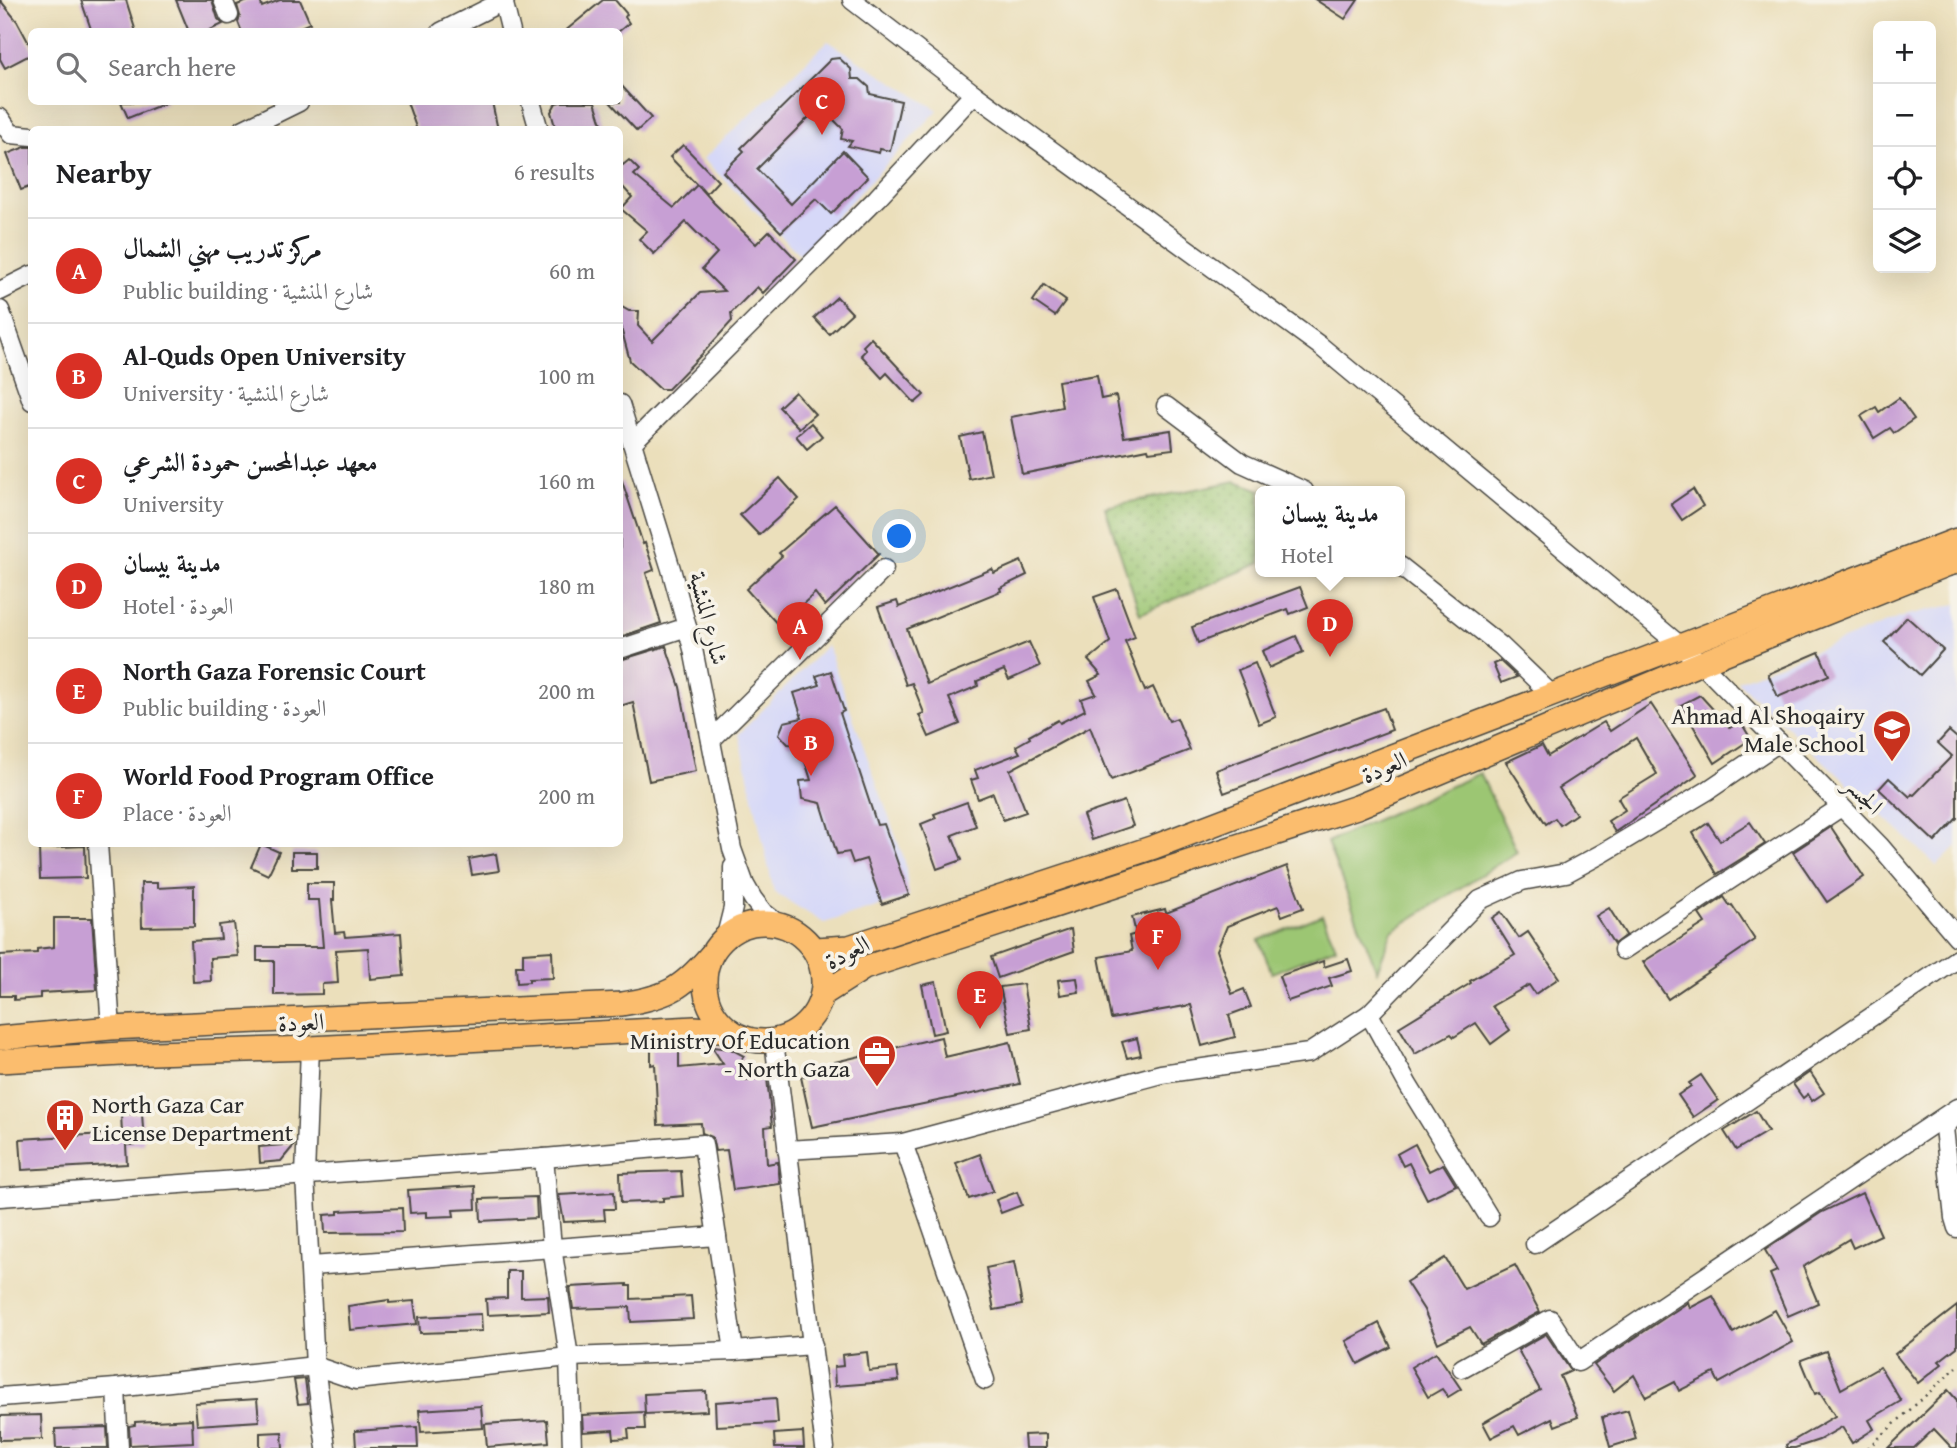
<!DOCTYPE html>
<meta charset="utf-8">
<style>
:root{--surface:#fff;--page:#f2f2f2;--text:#202124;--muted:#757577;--line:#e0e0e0;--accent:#d93025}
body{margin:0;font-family:"Gentium Book Plus",Amiri,serif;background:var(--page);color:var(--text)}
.controls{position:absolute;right:21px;top:21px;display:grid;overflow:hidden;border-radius:10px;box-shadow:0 7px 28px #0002}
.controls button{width:63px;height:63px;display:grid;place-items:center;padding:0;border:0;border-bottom:2px solid var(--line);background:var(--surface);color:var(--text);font:35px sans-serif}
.you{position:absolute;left:900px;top:537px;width:24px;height:24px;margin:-18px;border:5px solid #fff;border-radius:50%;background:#1a73e8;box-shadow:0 0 0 10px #1a73e833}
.badge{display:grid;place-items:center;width:46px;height:46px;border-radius:50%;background:var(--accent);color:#fff;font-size:23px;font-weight:700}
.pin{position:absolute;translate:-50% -58px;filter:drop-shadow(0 2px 4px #0008)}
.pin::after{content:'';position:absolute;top:37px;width:24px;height:21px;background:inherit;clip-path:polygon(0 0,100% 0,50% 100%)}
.popup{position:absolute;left:1255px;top:486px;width:150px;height:91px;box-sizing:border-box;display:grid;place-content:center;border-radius:10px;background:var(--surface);filter:drop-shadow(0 2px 5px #0005);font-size:23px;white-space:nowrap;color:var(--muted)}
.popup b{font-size:26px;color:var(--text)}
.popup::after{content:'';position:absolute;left:50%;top:100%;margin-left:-14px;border:14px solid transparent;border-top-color:var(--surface)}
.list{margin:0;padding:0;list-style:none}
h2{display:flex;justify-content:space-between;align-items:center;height:91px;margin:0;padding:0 28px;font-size:30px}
h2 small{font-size:23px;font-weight:400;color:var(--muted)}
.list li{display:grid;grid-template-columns:46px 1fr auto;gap:21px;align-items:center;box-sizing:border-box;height:105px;padding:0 28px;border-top:2px solid var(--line)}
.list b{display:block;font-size:26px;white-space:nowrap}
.list p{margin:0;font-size:23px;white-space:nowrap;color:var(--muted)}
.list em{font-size:23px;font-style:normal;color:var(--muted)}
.icon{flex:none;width:38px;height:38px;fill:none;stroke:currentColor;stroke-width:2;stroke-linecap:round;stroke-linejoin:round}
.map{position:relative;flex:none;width:1957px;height:1448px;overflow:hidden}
.search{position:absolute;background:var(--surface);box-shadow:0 7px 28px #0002;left:28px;top:28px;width:595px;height:77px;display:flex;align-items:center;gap:18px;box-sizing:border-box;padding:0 24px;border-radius:10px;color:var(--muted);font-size:26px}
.panel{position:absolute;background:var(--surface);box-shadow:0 7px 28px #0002;left:28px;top:126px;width:595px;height:721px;border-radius:10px}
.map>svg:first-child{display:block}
</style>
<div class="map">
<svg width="1957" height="1448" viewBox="0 0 1957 1448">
<defs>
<pattern id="park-dots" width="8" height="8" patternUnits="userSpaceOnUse" patternTransform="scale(1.75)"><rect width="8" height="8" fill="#9cc673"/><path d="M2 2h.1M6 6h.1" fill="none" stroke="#7fa15f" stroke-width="1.8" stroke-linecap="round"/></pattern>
</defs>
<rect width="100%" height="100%" fill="#f7f3e8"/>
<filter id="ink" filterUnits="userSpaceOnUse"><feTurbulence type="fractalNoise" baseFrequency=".0143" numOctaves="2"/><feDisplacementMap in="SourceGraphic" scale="14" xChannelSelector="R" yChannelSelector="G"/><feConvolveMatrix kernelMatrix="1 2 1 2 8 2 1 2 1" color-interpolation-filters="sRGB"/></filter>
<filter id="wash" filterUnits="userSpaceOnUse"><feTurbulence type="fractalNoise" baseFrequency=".00686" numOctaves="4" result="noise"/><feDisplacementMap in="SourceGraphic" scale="28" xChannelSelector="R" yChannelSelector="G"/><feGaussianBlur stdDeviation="1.57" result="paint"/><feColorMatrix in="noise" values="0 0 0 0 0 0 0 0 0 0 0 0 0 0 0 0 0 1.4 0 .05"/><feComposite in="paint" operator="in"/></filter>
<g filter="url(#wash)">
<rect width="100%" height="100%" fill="#ebdfbb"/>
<!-- built -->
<g fill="#d6d8f8">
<polygon points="828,41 938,110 800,255 703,159"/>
<polygon points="1957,604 1957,846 1937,866 1737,681 1907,615"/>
<polygon points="827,645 905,862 909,897 824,923 774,892 739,734"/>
</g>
<!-- grass -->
<g fill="#9cc673" stroke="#64784f" stroke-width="2">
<polygon points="1480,773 1517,852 1392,931 1377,971 1327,842"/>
<polygon points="1322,915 1336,947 1272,973 1259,940"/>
</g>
<!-- park -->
<polygon fill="url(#park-dots)" stroke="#64784f" stroke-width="2" points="1236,481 1263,491 1260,491 1260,563 1140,614 1105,507"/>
<g id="blocks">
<!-- building -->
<g fill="#c79fd4">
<polygon points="0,0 17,21 32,49 32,54 5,68 0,59"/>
<polygon points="81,0 126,0 136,32 92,32"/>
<polygon points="176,0 212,0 218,19 223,24 206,32 189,32"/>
<polygon points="251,0 260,0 262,7 280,0 300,0 310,23 289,32 242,32 238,22 240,16 237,5"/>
<polygon points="603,0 615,0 627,14 625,17 629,23 618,32 564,32"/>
<polygon points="1316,0 1358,0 1345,19"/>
<polygon points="839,58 851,69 852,79 860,79 869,87 870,94 901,101 890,151 880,149 879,153 848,146 852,141 841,139 843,129 820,106 757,169 791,204 843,151 868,177 831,214 816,199 781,232 723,172 744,151 741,148 831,59"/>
<polygon points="620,84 651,118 637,131 610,102 620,102"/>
<polygon points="121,102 168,102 128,118"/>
<polygon points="407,102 492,102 498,130 417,130"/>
<polygon points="560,102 595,102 604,130 556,130 551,112 556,103"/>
<polygon points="683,145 718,181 706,194 698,185 714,203 756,244 769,231 796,259 763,293 757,287 731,313 732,321 704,352 668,389 660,389 630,361 620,324 620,306 629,311 639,311 638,326 652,341 700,293 724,291 702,269 717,253 686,222 654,254 639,239 647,231 621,209 632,197 622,186 620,188 620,162 623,165 629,160 639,170 634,175 674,208 697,185 670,157"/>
<polygon points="25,147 32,147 32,186 21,190 7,154"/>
<polygon points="1044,285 1066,301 1055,316 1033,301"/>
<polygon points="837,297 852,313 829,334 814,318"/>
<polygon points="871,338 924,395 915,403 887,373 882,378 861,355 866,350 863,346"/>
<polygon points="1097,375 1101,399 1116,396 1124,437 1171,430 1173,449 1149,452 1148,449 1022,474 1011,417 1062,407 1058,381"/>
<polygon points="795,392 815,414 799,428 779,407"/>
<polygon points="1899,398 1914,419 1894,433 1890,428 1874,438 1861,416 1876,407 1879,412"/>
<polygon points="811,423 822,436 807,449 796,436"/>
<polygon points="982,432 991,474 969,479 960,437"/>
<polygon points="780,478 799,499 759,535 740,515"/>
<polygon points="622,481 643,544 645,543 654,570 646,573 661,623 620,637 620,482"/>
<polygon points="1693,489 1703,506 1682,520 1671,504"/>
<polygon points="835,505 879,554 825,606 815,593 779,626 746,589 782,556 779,553"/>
<polygon points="1021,561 1027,575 1000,588 1001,591 907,629 927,684 1029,642 1040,666 1009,680 1004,670 977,681 978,686 949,698 960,724 929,737 919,715 924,713 912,683 906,685 878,607 897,601 899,607 992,569 994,573"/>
<polygon points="1300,587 1308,607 1290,614 1288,609 1198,643 1192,627"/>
<polygon points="1117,589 1135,637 1125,641 1145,691 1153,687 1169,721 1177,718 1190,750 1111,780 1090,727 1010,770 1026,812 1003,820 993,793 978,799 971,780 978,778 975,770 1020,753 1016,746 1030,738 1029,736 1058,720 1060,723 1085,710 1081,699 1096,694 1089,681 1101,675 1088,660 1110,642 1094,597"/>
<polygon points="1907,617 1943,650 1920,675 1884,642"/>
<polygon points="1296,636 1303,652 1269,668 1262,651"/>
<polygon points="666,646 680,687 696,771 649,781 633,702 620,706 620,660"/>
<polygon points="1819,652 1829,675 1778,697 1768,674"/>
<polygon points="1500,661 1517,677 1501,683 1493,664"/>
<polygon points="1255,663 1276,717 1259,724 1238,670"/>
<polygon points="831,671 844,711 840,713 877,825 884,824 909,895 882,904 866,859 853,863 849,852 837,854 821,803 802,799 800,781 811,780 800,745 788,744 779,734 784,722 802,718 794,693 820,685 816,676"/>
<polygon points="1700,695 1730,728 1740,721 1751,739 1715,763 1681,705"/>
<polygon points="1651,704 1697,774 1695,777 1615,832 1608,821 1625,810 1618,798 1657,774 1636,738 1559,788 1576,814 1560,825 1555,818 1546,824 1506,762 1542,745 1548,756 1604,722 1610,731"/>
<polygon points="1384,708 1392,730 1224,793 1216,770"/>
<polygon points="1949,731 1957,738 1957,818 1935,842 1879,789 1889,778 1910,797 1912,794 1914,795 1952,756 1938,743"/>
<polygon points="1124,801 1133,826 1092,840 1083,815"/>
<polygon points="967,802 976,826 952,835 962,860 937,869 921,824 936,818 934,814"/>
<polygon points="1750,822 1765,844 1717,874 1693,833 1708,823 1720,841"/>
<polygon points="1831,827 1864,877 1827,902 1793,852"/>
<polygon points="261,844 279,852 268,875 251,867"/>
<polygon points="85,846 86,878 40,879 39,848"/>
<rect x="292" y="852" width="25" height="16"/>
<polygon points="496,854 499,871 472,875 469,859"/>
<polygon points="1287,866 1303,908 1282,916 1278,906 1227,926 1217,950 1232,994 1244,989 1251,1007 1229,1015 1235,1037 1202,1046 1191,1005 1111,1019 1099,957 1132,951 1129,936 1136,934 1132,917 1165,909 1166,913"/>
<polygon points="141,883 157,883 157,888 194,886 194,926 142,927"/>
<polygon points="307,883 334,883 334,900 332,900 335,933 344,932 345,937 401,933 404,976 370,979 368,948 336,950 338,983 322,984 322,994 274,995 274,961 257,961 257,947 323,947 319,900 307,900"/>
<polygon points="1724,897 1730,906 1732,905 1755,940 1668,999 1643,962 1705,923 1699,914"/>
<polygon points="1609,908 1626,935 1614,944 1596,916"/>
<polygon points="1501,912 1519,938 1528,932 1559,978 1535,994 1529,985 1492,1006 1510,1030 1491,1044 1476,1023 1454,1037 1451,1034 1415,1054 1399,1027 1471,983 1470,981 1515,955 1492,918"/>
<polygon points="54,918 92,918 97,990 40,993 40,998 14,1000 14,996 0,996 0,955 37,953 37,949 54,947"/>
<polygon points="234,923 238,956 210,958 211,981 193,982 191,941 221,939 219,925"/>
<polygon points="1071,929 1074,951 998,978 991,957"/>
<polygon points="552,951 553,978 529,979 529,982 517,983 516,966 523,966 523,953"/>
<polygon points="1348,959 1352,971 1329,978 1332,986 1288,1001 1279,976 1323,961 1324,967"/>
<polygon points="1077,978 1079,992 1060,995 1058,980"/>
<polygon points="936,982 946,1031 932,1034 922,985"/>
<polygon points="1023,984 1031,1029 1010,1033 1000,987"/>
<polygon points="941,1037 945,1057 1010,1042 1020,1084 812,1127 801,1077 836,1067 835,1062"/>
<polygon points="1137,1038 1141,1055 1127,1058 1122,1042"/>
<polygon points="712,1047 731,1049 744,1056 738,1064 742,1080 767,1078 772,1126 765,1127 767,1164 778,1162 780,1184 733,1190 727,1150 715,1151 712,1137 702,1133 701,1123 658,1125 655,1064 651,1065 651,1049 679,1048 679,1068 723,1064"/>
<polygon points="1810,1072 1824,1093 1812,1101 1808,1094 1803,1098 1793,1084"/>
<polygon points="1701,1075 1718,1100 1693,1117 1678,1095 1691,1086 1689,1083"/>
<polygon points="1756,1111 1768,1131 1736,1150 1724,1131"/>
<polygon points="142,1113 144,1144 126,1145 127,1164 22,1170 20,1139 122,1133 121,1114"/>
<polygon points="295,1144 281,1161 260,1163 259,1147"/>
<polygon points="1415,1144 1429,1171 1443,1164 1456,1185 1427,1199 1409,1163 1403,1166 1397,1154"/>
<polygon points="980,1154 993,1191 969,1199 956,1163"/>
<polygon points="681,1171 683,1196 663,1198 663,1201 621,1203 620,1173"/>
<polygon points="475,1186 476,1209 453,1210 454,1216 427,1217 427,1212 410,1213 408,1190"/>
<polygon points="614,1192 615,1209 604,1209 605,1220 564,1222 559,1195"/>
<polygon points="1017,1192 1022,1205 1001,1213 996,1200"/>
<polygon points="1862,1193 1881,1235 1853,1248 1849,1239 1803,1267 1818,1303 1788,1316 1770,1274 1777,1271 1765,1250 1822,1212"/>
<polygon points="536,1197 537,1218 481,1221 480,1199"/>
<polygon points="402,1208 403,1232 325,1233 324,1215 338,1214 338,1211"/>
<polygon points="1445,1258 1464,1289 1515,1265 1540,1312 1481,1344 1470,1327 1438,1343 1424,1310 1406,1282"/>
<polygon points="1014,1262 1022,1305 994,1310 986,1268"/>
<polygon points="507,1271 521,1271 521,1297 548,1296 549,1312 487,1315 486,1299 507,1298"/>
<polygon points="627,1284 627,1286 631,1286 631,1299 691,1296 693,1319 631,1322 630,1307 573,1309 570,1287"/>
<polygon points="1713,1296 1733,1333 1775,1310 1793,1342 1719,1383 1714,1373 1679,1391 1675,1382 1646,1397 1634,1375 1614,1391 1594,1365 1684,1305 1688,1302 1690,1308"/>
<polygon points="389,1300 389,1303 414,1301 417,1324 350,1330 348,1306"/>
<polygon points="1957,1306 1957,1347 1939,1361 1942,1364 1918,1383 1895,1354"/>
<polygon points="481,1314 482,1331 420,1333 419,1317"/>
<polygon points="1379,1323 1391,1347 1358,1364 1346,1341"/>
<polygon points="1546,1334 1571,1371 1560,1376 1578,1417 1555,1426 1552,1418 1519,1435 1514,1426 1491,1438 1483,1423 1540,1390 1518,1350"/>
<polygon points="1826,1351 1841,1389 1880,1367 1901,1401 1869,1420 1874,1429 1852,1443 1842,1427 1819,1440 1795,1448 1787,1448 1786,1445 1835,1416 1820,1392 1815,1394 1801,1360"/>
<polygon points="867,1352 869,1371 897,1368 899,1381 835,1386 834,1367 843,1366 842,1355"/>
<polygon points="1436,1352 1461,1389 1448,1397 1442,1389 1428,1397 1411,1367"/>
<polygon points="305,1379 308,1403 298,1404 294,1380"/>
<polygon points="1948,1390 1957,1400 1957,1448 1952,1448 1934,1429 1914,1448 1888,1448"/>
<polygon points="706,1391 707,1411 645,1414 644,1394"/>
<polygon points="776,1398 778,1423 716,1426 715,1402"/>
<polygon points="257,1399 259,1421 197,1425 195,1403"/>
<polygon points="481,1406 483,1428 421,1432 419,1410"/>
<polygon points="1628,1410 1636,1439 1610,1447 1602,1417"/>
<polygon points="644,1412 645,1429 628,1429 629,1438 614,1439 613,1430 583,1432 582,1415"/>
<polygon points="41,1415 42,1439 0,1440 0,1416"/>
<polygon points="192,1419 193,1442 130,1445 129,1426 135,1425 135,1422"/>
<polygon points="547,1420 549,1442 487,1447 485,1424"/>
<polygon points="107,1427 108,1448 56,1448 55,1429"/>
<polygon points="417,1427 418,1448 356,1448 355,1431"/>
<polygon points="282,1432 283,1448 260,1448 260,1433"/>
<polygon points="803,1432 804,1448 775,1448 774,1434"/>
<polygon points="1046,1434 1046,1448 1025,1448 1024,1435"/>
</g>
</g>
</g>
<g filter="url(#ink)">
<use href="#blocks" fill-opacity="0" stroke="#484641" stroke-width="2"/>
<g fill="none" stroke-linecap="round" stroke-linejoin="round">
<defs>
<g id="minor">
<polyline points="223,0 229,15"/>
<polyline points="503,0 511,32"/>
<polyline points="441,32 505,0"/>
<polyline points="974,94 1319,345 1701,663 1880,846 1957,937"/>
<polyline points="531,102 539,130"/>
<polyline points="0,118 11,134 32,136"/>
<polyline points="242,130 299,102"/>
<polyline points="0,291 32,275"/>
<polyline points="0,310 32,401"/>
<polyline points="620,404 671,569 693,649 732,849 745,885 753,899 763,912 777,923"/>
<polyline points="1166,406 1242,463 1304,491"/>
<polyline points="632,443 877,198 974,94 852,0"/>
<polyline points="1400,566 1501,646 1553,696"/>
<polyline points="620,649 687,627"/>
<polyline points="711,740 884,569"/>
<polyline points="98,844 111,1028"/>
<polyline points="726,936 733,908 733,867"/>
<polyline points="1623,950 1841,807"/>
<polyline points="1369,1014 1408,1085 1489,1217"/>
<polyline points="774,1041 825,1448"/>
<polyline points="310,1048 305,1175 315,1366 326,1448"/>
<polyline points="1957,1114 1944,1128 1954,1218 1957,1228"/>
<polyline points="903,1143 985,1380"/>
<polyline points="787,1150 903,1143 1161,1074 1309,1053 1369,1014 1480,900 1522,881 1566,873 1603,853 1707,791 1779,742"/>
<polyline points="544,1158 552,1247 569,1357 572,1448"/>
<polyline points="0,1197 544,1158 703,1144 734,1351"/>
<polyline points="1535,1244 1957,959"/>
<polyline points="311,1266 717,1236"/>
<polyline points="1462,1368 1550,1319 1578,1362 1957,1108"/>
<polyline points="116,1388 119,1448"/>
<polyline points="0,1397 116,1388 315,1366 356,1380 569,1357 734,1351 813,1345"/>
</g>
<g id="major">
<circle cx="764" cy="982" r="59"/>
<polyline points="815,949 849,947 1154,847 1957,540"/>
<polyline points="823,994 864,968 1357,807 1701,663 1946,565 1957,562"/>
<path d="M 0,1038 L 111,1028 L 622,1004 C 666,997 681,990 710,956"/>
<polyline points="0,1061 122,1054 310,1048 695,1028 731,1031"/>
</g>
</defs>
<!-- minor casing -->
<use href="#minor" stroke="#484641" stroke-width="21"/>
<!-- major casing -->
<use href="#major" stroke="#484641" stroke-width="26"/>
<!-- path -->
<g stroke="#484641" stroke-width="2.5" stroke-dasharray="2 5" stroke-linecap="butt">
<polyline points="1957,186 1957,195"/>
<polyline points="1868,1448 1957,1367"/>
</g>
<!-- minor -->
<use href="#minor" stroke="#fff" stroke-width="18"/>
<!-- major -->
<use href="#major" stroke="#fbbd6e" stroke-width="23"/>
</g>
</g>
<!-- icons -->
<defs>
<symbol id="school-pin" viewBox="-11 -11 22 30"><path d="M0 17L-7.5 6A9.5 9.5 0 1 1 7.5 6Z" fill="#c8321e" stroke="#f7f3e8"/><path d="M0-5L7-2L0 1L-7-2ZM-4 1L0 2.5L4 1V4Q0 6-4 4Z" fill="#fff"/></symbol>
<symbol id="office-pin" viewBox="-11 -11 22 30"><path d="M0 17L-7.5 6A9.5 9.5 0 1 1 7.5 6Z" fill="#c8321e" stroke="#f7f3e8"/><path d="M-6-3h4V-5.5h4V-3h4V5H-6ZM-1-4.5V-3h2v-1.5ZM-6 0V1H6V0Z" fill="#fff"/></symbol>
<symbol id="building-pin" viewBox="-11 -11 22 30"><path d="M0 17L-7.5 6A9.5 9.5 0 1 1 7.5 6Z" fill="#c8321e" stroke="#f7f3e8"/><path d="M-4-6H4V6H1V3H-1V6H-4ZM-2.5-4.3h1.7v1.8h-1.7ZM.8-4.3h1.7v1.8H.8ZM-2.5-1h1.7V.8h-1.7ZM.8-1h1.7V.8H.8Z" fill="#fff"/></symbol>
</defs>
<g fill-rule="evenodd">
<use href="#school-pin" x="1870" y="707" width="44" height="60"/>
<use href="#office-pin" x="855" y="1032" width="44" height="60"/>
<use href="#building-pin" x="43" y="1096" width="44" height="60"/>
</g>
<g text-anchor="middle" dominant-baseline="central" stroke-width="7" stroke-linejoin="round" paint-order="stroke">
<!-- street labels -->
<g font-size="24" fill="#2b2b2b" stroke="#f7f3e8">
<text transform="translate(709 618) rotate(76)">شارع المنشية</text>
<text transform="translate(1384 767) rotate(-23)">العودة</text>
<text transform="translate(1864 795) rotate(45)">الجسر</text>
<text transform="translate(847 952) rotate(-27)">العودة</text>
<text transform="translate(301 1022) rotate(-2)">العودة</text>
</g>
<!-- poi labels -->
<g font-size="24" fill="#2b2b2b" stroke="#f7f3e8" text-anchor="end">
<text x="1865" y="715">Ahmad Al Shoqairy<tspan x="1865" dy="28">Male School</tspan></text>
<text x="850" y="1040">Ministry Of Education<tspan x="850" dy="28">- North Gaza</tspan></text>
<text x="92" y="1104" text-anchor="start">North Gaza Car<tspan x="92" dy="28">License Department</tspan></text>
</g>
</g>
</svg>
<div class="controls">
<button>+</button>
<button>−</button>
<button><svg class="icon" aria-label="locate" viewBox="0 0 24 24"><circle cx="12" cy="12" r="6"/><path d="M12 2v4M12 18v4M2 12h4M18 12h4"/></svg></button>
<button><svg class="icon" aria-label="layers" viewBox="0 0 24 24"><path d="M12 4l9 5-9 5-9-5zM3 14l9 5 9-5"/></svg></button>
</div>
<div class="you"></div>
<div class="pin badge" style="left:800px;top:660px">A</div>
<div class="pin badge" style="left:811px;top:776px">B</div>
<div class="pin badge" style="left:822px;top:135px">C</div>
<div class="pin badge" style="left:1330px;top:657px">D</div>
<div class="popup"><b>مدينة بيسان</b>Hotel</div>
<div class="pin badge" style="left:980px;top:1029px">E</div>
<div class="pin badge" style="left:1158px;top:970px">F</div>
<div class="search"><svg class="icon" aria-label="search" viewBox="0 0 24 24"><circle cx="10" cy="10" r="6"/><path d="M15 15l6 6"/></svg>Search here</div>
<section class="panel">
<h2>Nearby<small>6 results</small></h2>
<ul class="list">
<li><span class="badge">A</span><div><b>مركز تدريب مهني الشمال</b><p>Public building · شارع المنشية</p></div><em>60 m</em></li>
<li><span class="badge">B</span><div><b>Al-Quds Open University</b><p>University · شارع المنشية</p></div><em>100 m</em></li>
<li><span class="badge">C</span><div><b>معهد عبدالمحسن حمودة الشرعي</b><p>University</p></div><em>160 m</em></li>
<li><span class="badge">D</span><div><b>مدينة بيسان</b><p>Hotel · العودة</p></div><em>180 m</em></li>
<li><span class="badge">E</span><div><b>North Gaza Forensic Court</b><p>Public building · العودة</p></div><em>200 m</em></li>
<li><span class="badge">F</span><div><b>World Food Program Office</b><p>Place · العودة</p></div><em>200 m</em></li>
</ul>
</section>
</div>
